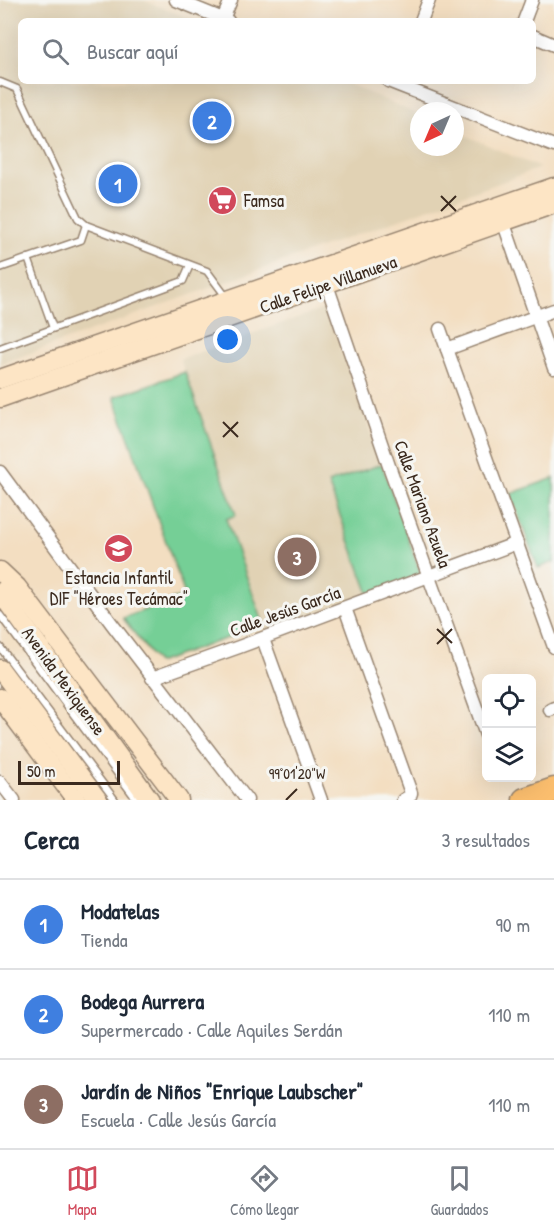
<!DOCTYPE html>
<html lang="es">
<meta charset="utf-8">
<style>
:root{--surface:#fff;--page:#f6f6f7;--text:#1f2937;--muted:#747a83;--line:#e0e1e3;--accent:#d1495b}
body{margin:0;font-family:"Patrick Hand",sans-serif;background:var(--page);color:var(--text)}
.controls{position:absolute;right:18px;bottom:18px;display:grid;overflow:hidden;border-radius:9px;box-shadow:0 6px 24px #0002}
.controls button{width:54px;height:54px;display:grid;place-items:center;padding:0;border:0;border-bottom:2px solid var(--line);background:var(--surface);color:var(--text);font:30px sans-serif}
.compass{position:absolute;left:410px;top:102px;width:54px;height:54px;border-radius:50%;background:var(--surface);box-shadow:0 6px 24px #0002;rotate:224deg}
.scale{position:absolute;left:18px;bottom:15px;width:102px;box-sizing:border-box;padding-left:6px;border:3px solid #3b2a1e;border-top:0;font-size:16px;line-height:21px;white-space:nowrap;color:#3b2a1e;-webkit-text-stroke:4px #f6f6f2;paint-order:stroke}
.you{position:absolute;left:228px;top:340px;width:21px;height:21px;margin:-15px;border:4px solid #fff;border-radius:50%;background:#1a73e8;box-shadow:0 0 0 9px #1a73e833}
.badge{display:grid;place-items:center;width:39px;height:39px;border-radius:50%;background:var(--accent);color:#fff;font-size:20px;font-weight:700}
.pin{position:absolute;translate:-50% -50%;border:3px solid #fff;box-shadow:0 2px 6px #0006}
.list{margin:0;padding:0;list-style:none}
h2{display:flex;justify-content:space-between;align-items:center;height:78px;margin:0;padding:0 24px;font-size:26px}
h2 small{font-size:20px;font-weight:400;color:var(--muted)}
.list li{display:grid;grid-template-columns:39px 1fr auto;gap:18px;align-items:center;box-sizing:border-box;height:90px;padding:0 24px;border-top:2px solid var(--line)}
.list b{display:block;font-size:22px;white-space:nowrap}
.list p{margin:0;font-size:20px;white-space:nowrap;color:var(--muted)}
.list em{font-size:20px;font-style:normal;color:var(--muted)}
.icon{flex:none;width:33px;height:33px;fill:none;stroke:currentColor;stroke-width:2;stroke-linecap:round;stroke-linejoin:round}
.map{position:relative;flex:none;width:554px;height:800px;overflow:hidden}
.search{position:absolute;background:var(--surface);box-shadow:0 6px 24px #0002;left:18px;right:18px;top:18px;height:66px;display:flex;align-items:center;gap:15px;box-sizing:border-box;padding:0 21px;border-radius:9px;color:var(--muted);font-size:22px}
.sheet{height:348px;background:var(--surface)}
nav{display:flex;justify-content:space-around;align-items:center;box-sizing:border-box;height:84px;border-top:2px solid var(--line);background:var(--surface);font-size:16px;color:var(--muted)}
nav a{display:grid;justify-items:center;gap:3px}
nav .on{color:var(--accent)}
.map>svg:first-child{display:block}
</style>
<div class="map">
<svg width="554" height="800" viewBox="0 0 554 800">
<rect width="100%" height="100%" fill="#f6f6f2"/>
<filter id="ink" filterUnits="userSpaceOnUse"><feTurbulence type="fractalNoise" baseFrequency=".0167" numOctaves="2"/><feDisplacementMap in="SourceGraphic" scale="12" xChannelSelector="R" yChannelSelector="G"/><feConvolveMatrix kernelMatrix="1 2 1 2 8 2 1 2 1" color-interpolation-filters="sRGB"/></filter>
<filter id="wash" filterUnits="userSpaceOnUse"><feTurbulence type="fractalNoise" baseFrequency=".008" numOctaves="4" result="noise"/><feDisplacementMap in="SourceGraphic" scale="24" xChannelSelector="R" yChannelSelector="G"/><feGaussianBlur stdDeviation="1.35" result="paint"/><feColorMatrix in="noise" values="0 0 0 0 0 0 0 0 0 0 0 0 0 0 0 0 0 1.4 0 .05"/><feComposite in="paint" operator="in"/></filter>
<g filter="url(#wash)">
<rect width="100%" height="100%" fill="#f3dec1"/>
<!-- built -->
<g fill="#e1d2b4">
<polygon points="0,0 143,0 195,21 21,21 21,81 342,81 419,115 419,147 455,147 455,131 540,168 0,364"/>
<polygon points="326,308 382,464 328,483 369,594 267,631 226,519 236,515 180,359"/>
</g>
<!-- green -->
<g fill="#74cf96" stroke="#587c5a" stroke-width="1.5">
<polygon points="185,372 236,515 226,519 264,625 157,663 123,618 185,595 114,397"/>
<polygon points="382,464 421,575 369,594 328,483"/>
<polygon points="554,478 554,562 538,568 510,494"/>
</g>
</g>
<g filter="url(#ink)">
<g fill="none" stroke-linecap="round" stroke-linejoin="round">
<defs>
<g id="service">
<polyline points="0,82 17,89 78,218 86,225 207,271 227,298"/>
<polyline points="28,258 53,328"/>
<polyline points="0,268 81,240 86,225"/>
<polyline points="0,348 183,281 190,265"/>
<polyline points="0,615 137,800"/>
<polyline points="0,647 115,800"/>
</g>
<g id="minor">
<polyline points="176,0 228,21"/>
<polyline points="223,19 231,0"/>
<polyline points="421,21 429,0"/>
<polyline points="524,21 532,0"/>
<polyline points="533,36 554,45"/>
<polyline points="388,81 554,146"/>
<polyline points="503,221 554,368"/>
<polyline points="327,285 389,466 486,735"/>
<polyline points="554,310 447,349 554,647"/>
<polyline points="440,329 447,349"/>
<polyline points="0,472 112,624 247,800"/>
<polyline points="345,608 411,793 410,796 403,800"/>
<polyline points="263,639 321,800"/>
<polyline points="152,678 239,647 517,543"/>
<polyline points="550,710 554,708"/>
<polyline points="0,782 14,800"/>
</g>
<g id="secondary">
<polyline points="0,379 554,187"/>
<polyline points="0,398 554,204"/>
<polyline points="0,571 17,587 179,800"/>
<polyline points="0,592 150,800"/>
<polyline points="0,669 98,800"/>
<polyline points="0,698 76,800"/>
</g>
<polyline id="motorway" points="525,800 554,790"/>
</defs>
<!-- service casing -->
<use href="#service" stroke="#978470" stroke-width="9"/>
<!-- minor casing -->
<use href="#minor" stroke="#978470" stroke-width="15"/>
<!-- secondary casing -->
<use href="#secondary" stroke="#978470" stroke-width="21"/>
<!-- motorway casing -->
<use href="#motorway" stroke="#978470" stroke-width="27"/>
<!-- service -->
<use href="#service" stroke="#fff" stroke-width="6"/>
<!-- minor -->
<use href="#minor" stroke="#fff" stroke-width="12"/>
<!-- secondary -->
<use href="#secondary" stroke="#fde5c5" stroke-width="18"/>
<!-- motorway -->
<use href="#motorway" stroke="#fbbe6e" stroke-width="24"/>
</g>
</g>
<!-- ticks -->
<path fill="none" stroke="#3b2a1e" stroke-width="2" d="M 441,196 L 456,211M 441,211 L 456,196M 223,422 L 238,437M 223,437 L 238,422M 437,629 L 452,643M 437,644 L 452,629M 286,800 L 297,789"/>
<!-- icons -->
<defs>
<symbol id="supermarket-disc" viewBox="-11 -11 22 22"><circle r="9.5" fill="#d1495b" stroke="#f6f6f2"/><path d="M-6-5.5h2.5l.6 2H6L4.5 2H-2.5L-4.4-4H-6ZM-1.5 3.2a1.3 1.3 0 1 0 .1 0ZM3 3.2a1.3 1.3 0 1 0 .1 0Z" fill="#fff"/></symbol>
<symbol id="school-disc" viewBox="-11 -11 22 22"><circle r="9.5" fill="#d1495b" stroke="#f6f6f2"/><path d="M0-5L7-2L0 1L-7-2ZM-4 1L0 2.5L4 1V4Q0 6-4 4Z" fill="#fff"/></symbol>
</defs>
<g fill-rule="evenodd">
<use href="#supermarket-disc" x="206" y="184" width="33" height="33"/>
<use href="#school-disc" x="102" y="532" width="33" height="33"/>
</g>
<g text-anchor="middle" dominant-baseline="central" stroke-width="6" stroke-linejoin="round" paint-order="stroke">
<!-- poi labels -->
<g font-size="18" fill="#3b2a1e" stroke="#f6f6f2" text-anchor="start">
<text x="244" y="200">Famsa</text>
<text x="119" y="577" text-anchor="middle">Estancia Infantil<tspan x="119" dy="21">DIF "Héroes Tecámac"</tspan></text>
</g>
<!-- street labels -->
<g font-size="18" fill="#3b2a1e" stroke="#f6f6f2">
<text transform="translate(328 284) rotate(-19)">Calle Felipe Villanueva</text>
<text transform="translate(423 504) rotate(70)">Calle Mariano Azuela</text>
<text transform="translate(285 611) rotate(-20)">Calle Jesús García</text>
<text transform="translate(64 681) rotate(54)">Avenida Mexiquense</text>
</g>
</g>
<g font-size="15" text-anchor="middle" fill="#3b2a1e" stroke="#f6f6f2" stroke-width="6" stroke-linejoin="round" paint-order="stroke">
<text x="297" y="779">99°01'20"W</text>
</g>
</svg>
<div class="controls">
<button><svg class="icon" aria-label="locate" viewBox="0 0 24 24"><circle cx="12" cy="12" r="6"/><path d="M12 2v4M12 18v4M2 12h4M18 12h4"/></svg></button>
<button><svg class="icon" aria-label="layers" viewBox="0 0 24 24"><path d="M12 4l9 5-9 5-9-5zM3 14l9 5 9-5"/></svg></button>
</div>
<svg class="compass" viewBox="-18 -18 36 36"><path d="M0-13l5 13h-10z" fill="#e53935"/><path d="M0 13l5-13h-10z" fill="#747a83"/></svg>
<div class="scale">50 m</div>
<div class="you"></div>
<div class="pin badge" style="left:118px;top:184px;background:#3f7fe0">1</div>
<div class="pin badge" style="left:212px;top:121px;background:#3f7fe0">2</div>
<div class="pin badge" style="left:297px;top:557px;background:#8d6e63">3</div>
<div class="search"><svg class="icon" aria-label="search" viewBox="0 0 24 24"><circle cx="10" cy="10" r="6"/><path d="M15 15l6 6"/></svg>Buscar aquí</div>
</div>
<section class="sheet">
<h2>Cerca<small>3 resultados</small></h2>
<ul class="list">
<li><span class="badge" style="background:#3f7fe0">1</span><div><b>Modatelas</b><p>Tienda</p></div><em>90 m</em></li>
<li><span class="badge" style="background:#3f7fe0">2</span><div><b>Bodega Aurrera</b><p>Supermercado · Calle Aquiles Serdán</p></div><em>110 m</em></li>
<li><span class="badge" style="background:#8d6e63">3</span><div><b>Jardín de Niños &quot;Enrique Laubscher&quot;</b><p>Escuela · Calle Jesús García</p></div><em>110 m</em></li>
</ul>
</section>
<nav>
<a class="on"><svg class="icon" aria-label="map" viewBox="0 0 24 24"><path d="M3 6l6-2 6 2 6-2v14l-6 2-6-2-6 2zM9 4v14M15 6v14"/></svg>Mapa</a>
<a><svg class="icon" aria-label="directions" viewBox="0 0 24 24"><path d="M12 3l9 9-9 9-9-9zM9 14v-3h6M13 9l2 2-2 2"/></svg>Cómo llegar</a>
<a><svg class="icon" aria-label="saved" viewBox="0 0 24 24"><path d="M7 4h10v16l-5-4-5 4z"/></svg>Guardados</a>
</nav>
